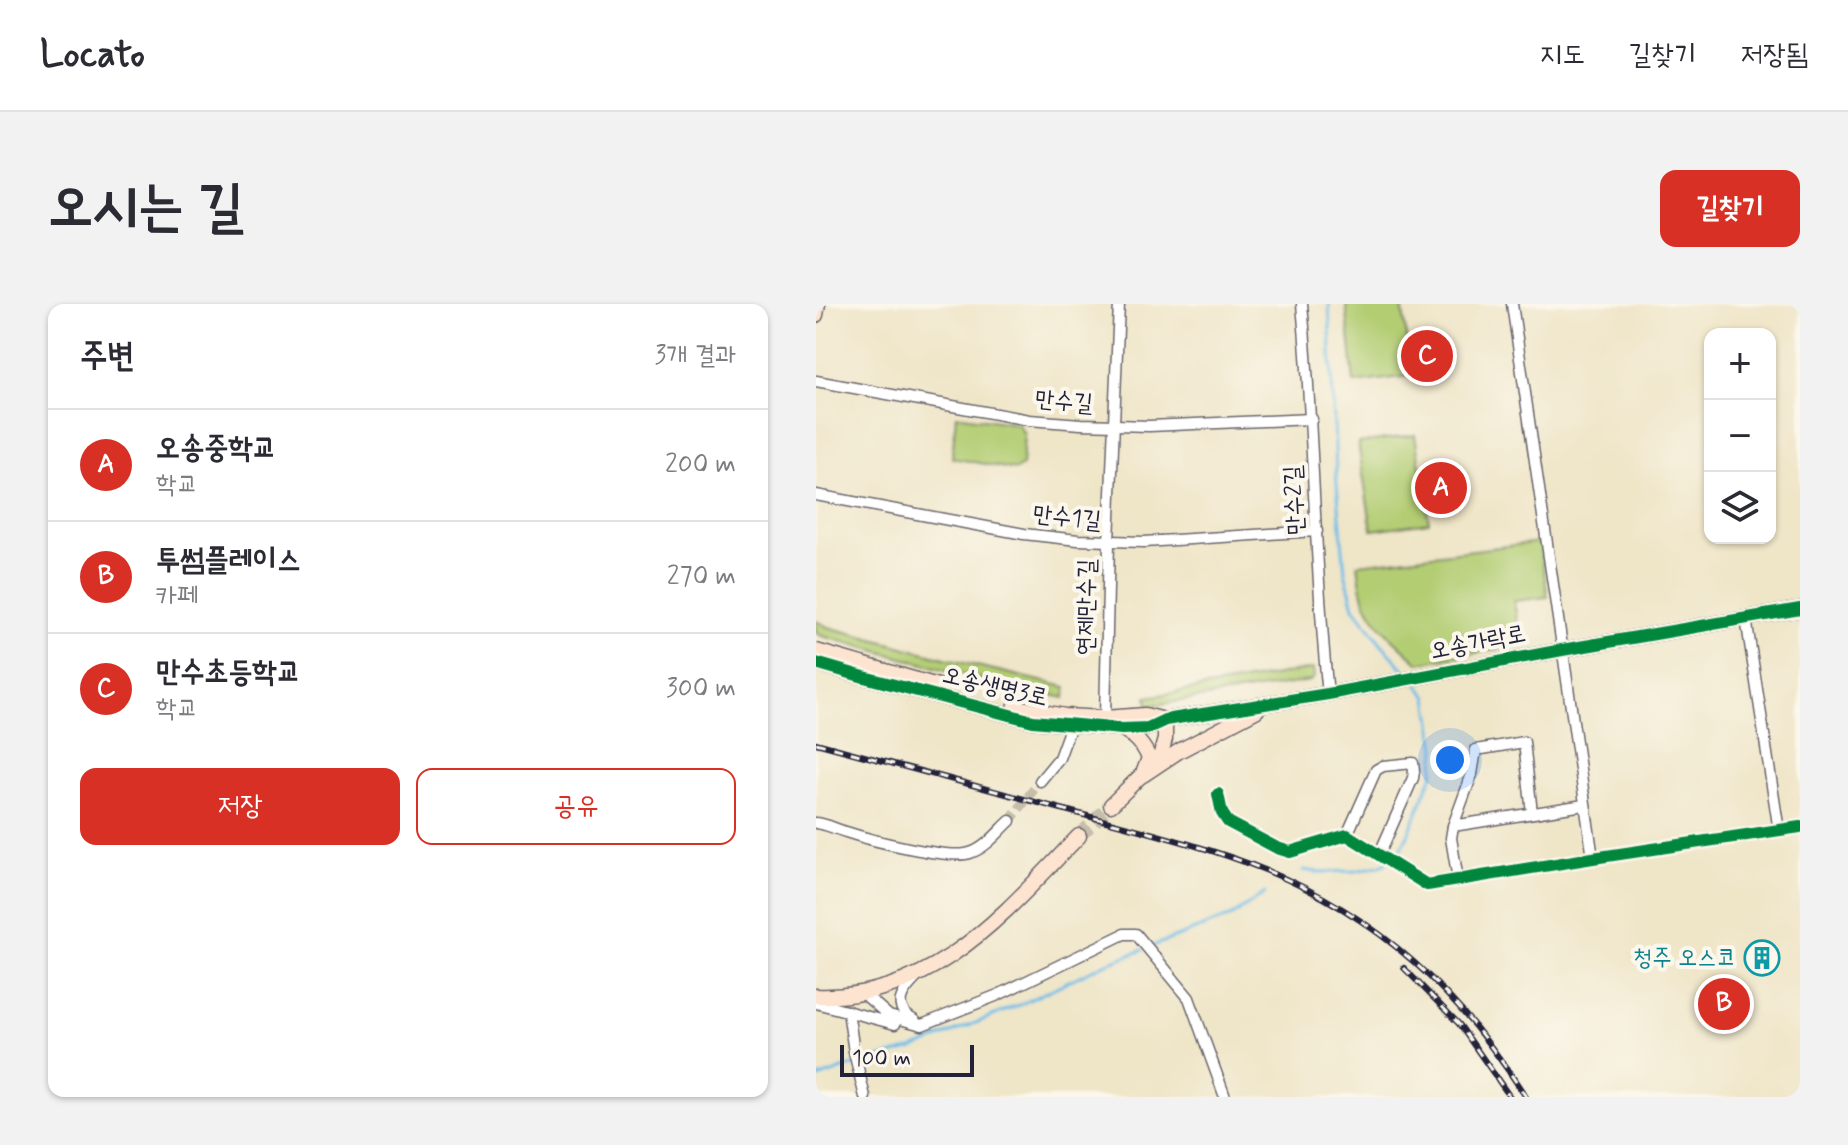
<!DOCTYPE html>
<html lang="ko">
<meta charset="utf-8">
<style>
:root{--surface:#fff;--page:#f2f2f3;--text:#2b2b33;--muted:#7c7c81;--line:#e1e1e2;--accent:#d93025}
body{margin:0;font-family:Mynerve,"Poor Story",sans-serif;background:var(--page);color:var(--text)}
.controls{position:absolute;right:24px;top:24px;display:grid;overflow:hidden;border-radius:16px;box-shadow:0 2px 6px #0004}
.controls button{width:72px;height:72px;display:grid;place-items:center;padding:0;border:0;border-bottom:2px solid var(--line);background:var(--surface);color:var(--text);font:40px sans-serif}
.scale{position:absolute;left:24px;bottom:20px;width:134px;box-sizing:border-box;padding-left:8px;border:4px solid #22223b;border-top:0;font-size:22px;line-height:28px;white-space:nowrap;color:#22223b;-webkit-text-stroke:6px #fbf7ec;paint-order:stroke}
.you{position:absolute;left:634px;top:456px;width:28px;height:28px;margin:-20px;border:6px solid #fff;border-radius:50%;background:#1a73e8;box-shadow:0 0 0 12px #1a73e833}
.badge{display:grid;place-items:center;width:52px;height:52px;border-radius:50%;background:var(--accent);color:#fff;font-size:26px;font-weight:700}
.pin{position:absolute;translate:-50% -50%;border:4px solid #fff;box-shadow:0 2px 8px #0006}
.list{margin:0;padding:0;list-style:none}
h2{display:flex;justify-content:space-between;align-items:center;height:104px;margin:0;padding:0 32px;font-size:34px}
h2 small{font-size:26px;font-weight:400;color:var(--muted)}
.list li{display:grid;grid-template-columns:52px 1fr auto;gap:24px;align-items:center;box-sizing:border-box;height:112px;padding:0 32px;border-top:2px solid var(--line)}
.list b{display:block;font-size:30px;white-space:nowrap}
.list p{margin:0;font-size:26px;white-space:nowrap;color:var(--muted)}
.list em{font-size:26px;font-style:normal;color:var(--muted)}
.actions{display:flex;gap:16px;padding:24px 32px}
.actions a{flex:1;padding:18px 0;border:2px solid var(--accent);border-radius:16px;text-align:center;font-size:28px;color:var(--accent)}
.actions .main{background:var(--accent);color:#fff}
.icon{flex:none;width:44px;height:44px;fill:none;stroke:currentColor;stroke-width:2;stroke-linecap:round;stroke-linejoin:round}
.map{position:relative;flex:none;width:984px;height:793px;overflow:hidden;border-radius:16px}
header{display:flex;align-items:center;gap:48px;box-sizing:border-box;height:112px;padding:0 40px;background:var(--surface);border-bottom:2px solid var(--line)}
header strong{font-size:38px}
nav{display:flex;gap:44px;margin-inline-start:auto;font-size:28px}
.intro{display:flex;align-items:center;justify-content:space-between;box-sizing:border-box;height:192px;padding:0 48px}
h1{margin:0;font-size:56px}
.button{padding:20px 36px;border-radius:16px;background:var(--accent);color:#fff;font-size:28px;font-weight:700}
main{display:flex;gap:48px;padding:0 48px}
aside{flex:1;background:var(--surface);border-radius:16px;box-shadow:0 2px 6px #0004}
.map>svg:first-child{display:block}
</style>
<header>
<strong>Locato</strong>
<nav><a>지도</a><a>길찾기</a><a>저장됨</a></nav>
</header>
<div class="intro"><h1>오시는 길</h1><a class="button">길찾기</a></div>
<main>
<aside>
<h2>주변<small>3개 결과</small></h2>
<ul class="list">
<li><span class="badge">A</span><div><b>오송중학교</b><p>학교</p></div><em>200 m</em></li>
<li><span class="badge">B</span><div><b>투썸플레이스</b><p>카페</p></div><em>270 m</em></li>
<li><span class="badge">C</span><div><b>만수초등학교</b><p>학교</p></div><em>300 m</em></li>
</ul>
<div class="actions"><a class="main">저장</a><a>공유</a></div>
</aside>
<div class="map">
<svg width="984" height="793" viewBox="0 0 984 793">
<rect width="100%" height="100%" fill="#fbf7ec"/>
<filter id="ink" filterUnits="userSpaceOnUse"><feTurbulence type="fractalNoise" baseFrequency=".0125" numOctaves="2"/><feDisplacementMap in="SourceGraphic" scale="16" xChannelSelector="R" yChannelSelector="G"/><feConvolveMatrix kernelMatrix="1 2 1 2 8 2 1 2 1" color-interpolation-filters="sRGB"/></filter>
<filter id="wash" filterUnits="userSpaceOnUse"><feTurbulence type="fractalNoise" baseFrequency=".006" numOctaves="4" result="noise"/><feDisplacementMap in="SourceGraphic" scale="32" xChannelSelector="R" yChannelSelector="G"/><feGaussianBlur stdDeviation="1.8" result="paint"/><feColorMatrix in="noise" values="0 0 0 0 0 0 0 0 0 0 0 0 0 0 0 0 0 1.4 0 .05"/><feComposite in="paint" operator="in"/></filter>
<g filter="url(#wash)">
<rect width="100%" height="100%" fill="#efe5c7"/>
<!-- green -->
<g fill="#b3cd73" stroke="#6a7857" stroke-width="2">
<polygon points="530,0 586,0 596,72 538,79"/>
<polygon points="140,111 202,120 208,130 206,162 200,166 136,154"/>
<polygon points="599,131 613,218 556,226 542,139"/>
<path d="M 723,238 L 732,293 L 698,297 L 705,341 L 603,359 C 585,342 563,325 552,303 C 545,290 544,274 542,260 Z"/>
<polygon points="0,317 12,323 140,357 250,383 249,394 175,378 6,332 0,329"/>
<polygon points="497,365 498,373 494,377 332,402 331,393"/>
</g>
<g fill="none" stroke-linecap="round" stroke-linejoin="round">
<!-- stream -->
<g stroke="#6dbde8" stroke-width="3">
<polyline points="513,0 520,169 529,268 538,303 564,338 593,371"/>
<polyline points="487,566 501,568 540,567 566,561 581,552 592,531 617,470 620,445 612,393 601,380"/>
<polyline points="334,643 416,612 449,589"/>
<polyline points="45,759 97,745 203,701 286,661 327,646"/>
<polyline points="0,775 38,761"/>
</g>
</g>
</g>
<g filter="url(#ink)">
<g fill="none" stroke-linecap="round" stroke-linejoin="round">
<!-- street-tunnel -->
<polyline stroke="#c6beab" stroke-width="10" stroke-dasharray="10 5" stroke-linecap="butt" points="194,517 224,477"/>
<!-- secondary-tunnel -->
<polyline stroke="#c6beab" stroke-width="14" stroke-dasharray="14 7" stroke-linecap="butt" points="263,532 295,501"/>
<defs>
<g id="street">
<path d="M 486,0 C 498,130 498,261 512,390"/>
<polyline points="696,0 777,554"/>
<polyline points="0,77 213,116 265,120 333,122 496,115"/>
<polyline points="0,191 208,230 262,236 328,238 501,227"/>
<polyline points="930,314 963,527"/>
<polyline points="289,414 293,238 303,0"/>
<polyline points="224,477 243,454 255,421"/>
<polyline points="402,490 406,509 412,518 461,544 474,548 531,531 611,581 777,554 984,523"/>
<polyline points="716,509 708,438 660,446 656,470 637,522 768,501"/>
<path d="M 0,519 C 11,520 19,525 30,528 C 54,536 133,556 154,549 C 170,544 182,528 194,517"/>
<polyline points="637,522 635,534 642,576"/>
<polyline points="531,531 560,466 567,462 597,459 598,467 597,474 563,551"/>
<polyline points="48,690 73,712 106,721 182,691 308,630 320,630 373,694 409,793"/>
<polyline points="0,699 79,720"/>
<polyline points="32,707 38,748 49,793"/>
<path d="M 99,717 C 74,703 86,688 101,673"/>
</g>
<g id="secondary">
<polyline points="0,11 2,0"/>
<polyline points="0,347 125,383"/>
<polyline points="0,359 48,373 217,417 306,425 332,424 349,416 512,390 746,346 984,305"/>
<polyline points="199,403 249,412 289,414 329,411 349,416"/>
<path d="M 306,425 C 319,432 327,440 333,454 L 328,467"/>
<polyline points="327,471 363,447 441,406"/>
<polyline points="295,501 344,453 349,435 349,416"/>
<path d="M 0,692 C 117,697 189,608 263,532"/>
</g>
</defs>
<!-- street casing -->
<use href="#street" stroke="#6a666c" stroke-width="13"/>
<!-- secondary casing -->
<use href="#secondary" stroke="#6a666c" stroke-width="17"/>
<!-- street -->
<use href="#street" stroke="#fff" stroke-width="10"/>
<!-- secondary -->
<use href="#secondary" stroke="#fde4d0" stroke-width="14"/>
<defs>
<g id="rail">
<path d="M 0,439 C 88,463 176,486 264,510 C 326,527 389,542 449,566 C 565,613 643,689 710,793"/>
<polyline points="588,664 643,720 694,793"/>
</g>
</defs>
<!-- rail casing -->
<use href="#rail" stroke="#22223b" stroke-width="6"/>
<!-- rail -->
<use href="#rail" stroke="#fbf7ec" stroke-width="3" stroke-dasharray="9" stroke-linecap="butt"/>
<defs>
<g id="cycleway">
<polyline points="0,359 48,373 217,417 306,425 332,424 349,416 512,390 746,346 984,305"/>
<polyline points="402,490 406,509 412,518 461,544 474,548 531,531 611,581 777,554 984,523"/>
</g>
</defs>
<!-- cycleway casing -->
<use href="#cycleway" stroke="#fbf7ec" stroke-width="17"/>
<!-- cycleway -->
<use href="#cycleway" stroke="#00873e" stroke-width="12"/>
</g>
</g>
<!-- icons -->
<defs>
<symbol id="building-ring" viewBox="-11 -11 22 22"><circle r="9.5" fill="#fbf7ec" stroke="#0f9aa8" stroke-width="1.5"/><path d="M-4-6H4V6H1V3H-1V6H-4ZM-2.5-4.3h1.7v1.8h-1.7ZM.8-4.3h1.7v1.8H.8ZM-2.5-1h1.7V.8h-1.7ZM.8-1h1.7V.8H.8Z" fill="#0f9aa8"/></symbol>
</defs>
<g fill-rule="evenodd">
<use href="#building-ring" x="926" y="634" width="40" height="40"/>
</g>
<g text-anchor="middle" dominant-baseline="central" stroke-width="8" stroke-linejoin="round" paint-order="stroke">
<!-- street labels -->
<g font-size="24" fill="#22223b" stroke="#fbf7ec">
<text transform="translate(248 98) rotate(5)">만수길</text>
<text transform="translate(479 196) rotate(-93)">만수2길</text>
<text transform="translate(251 214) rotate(6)">만수1길</text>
<text transform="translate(271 303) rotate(-89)">연제만수길</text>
<text transform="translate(662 339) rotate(-11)">오송가락로</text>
<text transform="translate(179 383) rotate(13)">오송생명3로</text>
</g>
<!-- culture labels -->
<g font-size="24" fill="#0d838f" stroke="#fbf7ec" text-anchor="end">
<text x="920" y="654">청주 오스코</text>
</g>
</g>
</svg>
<div class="controls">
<button>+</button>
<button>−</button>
<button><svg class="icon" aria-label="layers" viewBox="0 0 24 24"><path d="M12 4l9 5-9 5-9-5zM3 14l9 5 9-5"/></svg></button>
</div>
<div class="scale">100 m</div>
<div class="you"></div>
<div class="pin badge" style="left:625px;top:184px">A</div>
<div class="pin badge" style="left:908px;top:700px">B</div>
<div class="pin badge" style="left:611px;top:52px">C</div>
</div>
</main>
